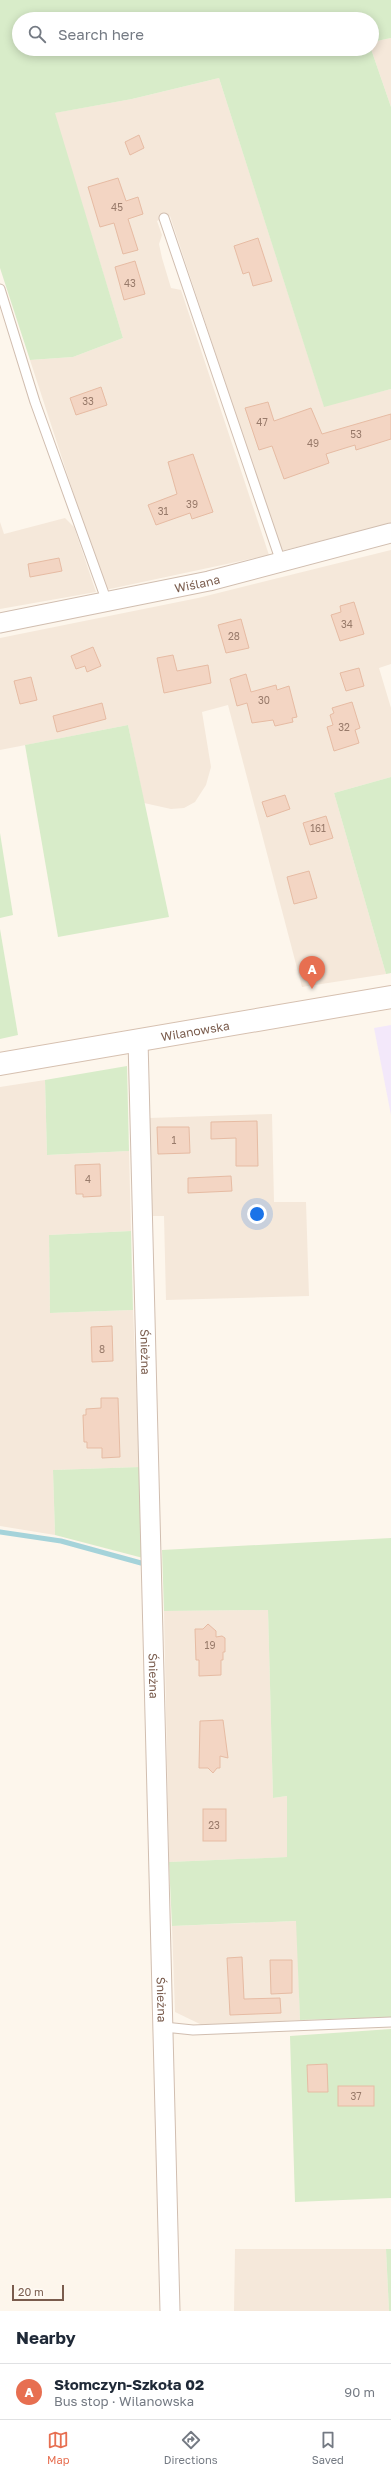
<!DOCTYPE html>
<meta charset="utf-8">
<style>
:root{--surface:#fff;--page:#f2f2f3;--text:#1f2937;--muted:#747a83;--line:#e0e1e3;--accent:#e76f51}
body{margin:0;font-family:"Golos Text",sans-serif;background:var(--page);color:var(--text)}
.scale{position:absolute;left:12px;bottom:10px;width:52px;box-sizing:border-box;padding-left:4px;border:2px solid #7a5c4d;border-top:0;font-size:11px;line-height:14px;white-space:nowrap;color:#7a5c4d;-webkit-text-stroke:3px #fffaf3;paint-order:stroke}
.you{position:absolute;left:257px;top:1214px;width:14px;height:14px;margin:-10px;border:3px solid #fff;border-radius:50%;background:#1a73e8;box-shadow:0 0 0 6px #1a73e833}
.badge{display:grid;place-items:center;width:26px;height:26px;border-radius:50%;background:var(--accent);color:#fff;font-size:13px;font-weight:700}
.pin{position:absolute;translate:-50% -33px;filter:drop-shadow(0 1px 2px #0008)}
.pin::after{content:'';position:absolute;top:21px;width:14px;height:12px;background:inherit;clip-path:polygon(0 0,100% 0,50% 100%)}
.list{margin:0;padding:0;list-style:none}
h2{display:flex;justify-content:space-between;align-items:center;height:52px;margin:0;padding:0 16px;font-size:17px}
h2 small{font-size:13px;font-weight:400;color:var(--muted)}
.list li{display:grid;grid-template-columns:26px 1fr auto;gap:12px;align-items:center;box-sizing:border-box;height:56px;padding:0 16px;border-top:1px solid var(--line)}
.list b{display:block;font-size:15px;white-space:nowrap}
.list p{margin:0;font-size:13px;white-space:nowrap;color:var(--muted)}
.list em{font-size:13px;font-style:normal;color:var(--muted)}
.icon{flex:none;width:22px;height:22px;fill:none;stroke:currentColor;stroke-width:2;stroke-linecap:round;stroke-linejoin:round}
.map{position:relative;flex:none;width:391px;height:2311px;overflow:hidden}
.search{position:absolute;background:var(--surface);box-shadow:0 2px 10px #0003;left:12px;right:12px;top:12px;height:44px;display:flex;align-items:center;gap:10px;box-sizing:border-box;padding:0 14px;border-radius:22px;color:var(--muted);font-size:15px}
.sheet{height:108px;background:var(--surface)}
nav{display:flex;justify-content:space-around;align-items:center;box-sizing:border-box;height:56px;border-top:1px solid var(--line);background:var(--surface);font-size:11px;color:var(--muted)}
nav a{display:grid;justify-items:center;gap:2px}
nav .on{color:var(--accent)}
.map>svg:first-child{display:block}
</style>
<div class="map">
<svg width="391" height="2311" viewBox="0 0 391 2311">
<rect width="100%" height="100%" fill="#fdf6ec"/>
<!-- residential -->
<g fill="#f5e8da">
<polygon points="391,38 391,107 371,49 372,42"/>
<polygon points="219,78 324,406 391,389 391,523 281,551 170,216 157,221 162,235 159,244 162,258 171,288 181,290 269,555 105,590 30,360 73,357 123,338 54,113 132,99"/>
<polygon points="65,518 74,527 96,592 0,609 0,522 4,534"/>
<polygon points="391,550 391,664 379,668 391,708 391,777 334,793 386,974 302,987 228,705 202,712 211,767 206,785 195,802 184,808 171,809 144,803 128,725 0,750 0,638 198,598"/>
<polygon points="45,1080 47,1155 129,1151 131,1231 49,1235 50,1313 133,1310 140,1467 53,1470 55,1535 0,1526 0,1087"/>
<polygon points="272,1114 274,1202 306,1202 309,1296 166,1300 164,1216 151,1216 149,1118"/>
<polygon points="268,1610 273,1798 287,1796 287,1857 169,1862 164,1611"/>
<polygon points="297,1921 300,2020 204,2026 175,2012 172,1926"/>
<polygon points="235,2249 386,2249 389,2311 234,2311"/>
</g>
<!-- education -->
<polygon fill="#f3e8fa" points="391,1025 391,1115 374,1028"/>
<!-- green -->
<g fill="#d8ecc9">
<polygon points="0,0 391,0 391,38 372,42 372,19 19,19 19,49 371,49 391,107 391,389 324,407 219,78 132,99 55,113 123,338 73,357 30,360 0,268"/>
<polygon points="128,725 169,917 58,937 25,745"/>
<polygon points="391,777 391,973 386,974 334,793"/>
<polygon points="0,833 13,915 0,918"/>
<polygon points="0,929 18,1035 0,1039"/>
<polygon points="127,1066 129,1151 47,1155 45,1080"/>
<polygon points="131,1231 133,1310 50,1313 49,1235"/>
<polygon points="140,1467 143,1558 55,1535 53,1470"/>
<polygon points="391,1538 391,2017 300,2020 296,1921 172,1926 169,1862 287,1857 287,1796 273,1798 268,1610 164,1611 162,1550"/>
<polygon points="391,2029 391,2198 295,2202 290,2036"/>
<polygon points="386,2249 391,2249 391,2311 389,2311"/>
</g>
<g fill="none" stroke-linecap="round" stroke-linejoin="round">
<!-- stream -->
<polyline stroke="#a5d3da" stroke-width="5" points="0,1532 61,1541 141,1563"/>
</g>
<!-- building -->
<g fill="#f3d5c3" stroke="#e6bba3">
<polygon points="139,135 144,148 130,155 125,142"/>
<polygon points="118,178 126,201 138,197 143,214 128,219 138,250 123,254 114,223 100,227 88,187"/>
<polygon points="258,238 272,281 253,286 249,272 243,274 234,246"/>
<polygon points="135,261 145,294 124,300 115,267"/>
<polygon points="101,387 107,405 76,415 70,398"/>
<polygon points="268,402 274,421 311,408 322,434 391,414 391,439 356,450 355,445 326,454 329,463 284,479 272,446 259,450 245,408"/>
<polygon points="193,454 213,512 192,519 190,513 156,525 148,505 177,494 168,462"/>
<polygon points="59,558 62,571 30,577 28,564"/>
<polygon points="354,602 364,634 340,641 331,615 341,612 340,606"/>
<polygon points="241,619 249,648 226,653 218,625"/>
<polygon points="93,647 101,666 87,672 85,666 76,669 71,656"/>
<polygon points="173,655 177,671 208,665 211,683 164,693 157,658"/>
<polygon points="359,668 364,686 346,691 340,673"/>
<polygon points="246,674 251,692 276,685 277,690 289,686 297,717 292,718 293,722 275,726 273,720 252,723 247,703 237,706 230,679"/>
<polygon points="31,677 37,700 20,704 14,681"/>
<polygon points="352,702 360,728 355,730 359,743 334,751 327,727 333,725 330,715 334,713 332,708"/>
<polygon points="102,703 106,719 57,732 53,716"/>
<polygon points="285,795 290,809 267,817 262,802"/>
<polygon points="326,816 333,838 310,845 303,823"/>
<polygon points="309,871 317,898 294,904 287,877"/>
<polygon points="257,1121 258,1166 236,1166 236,1138 211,1139 211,1122"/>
<polygon points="157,1127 189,1127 190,1153 158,1154"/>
<polygon points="100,1164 101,1196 83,1197 83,1194 76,1194 75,1165"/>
<polygon points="231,1176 232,1191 188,1193 188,1178"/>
<polygon points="112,1326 113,1361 92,1362 91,1327"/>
<polygon points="101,1398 118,1398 120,1457 102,1458 102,1448 87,1448 87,1442 84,1442 83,1415 86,1415 86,1409 101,1408"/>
<polygon points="208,1624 216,1631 216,1637 222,1636 225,1638 225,1652 223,1652 223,1660 221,1660 221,1675 199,1676 199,1660 196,1660 195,1629 203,1629"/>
<polygon points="223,1720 228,1758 220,1756 220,1768 217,1768 213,1773 208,1768 199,1768 200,1721"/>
<rect x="203" y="1809" width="23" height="32"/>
<polygon points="242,1957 244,1999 280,1998 281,2013 230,2015 227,1958"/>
<polygon points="270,1960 292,1960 292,1993 271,1994"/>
<polygon points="327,2064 328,2092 308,2092 307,2065"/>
<rect x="338" y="2086" width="36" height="20"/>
</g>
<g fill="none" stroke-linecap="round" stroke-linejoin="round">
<defs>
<g id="service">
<polyline points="164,218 281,562"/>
<polyline points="0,289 35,402 107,602"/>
<polyline points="164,2027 193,2030 391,2022"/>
</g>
<g id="minor">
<path id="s1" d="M 0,623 L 209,581 L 391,533"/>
<path id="s2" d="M 138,1040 L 170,2311"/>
</g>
<g id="secondary">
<path id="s3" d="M 0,1064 L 391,997"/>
</g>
</defs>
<!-- service casing -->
<use href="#service" stroke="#d1beb0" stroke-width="11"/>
<!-- minor casing -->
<use href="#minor" stroke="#d1beb0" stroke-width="21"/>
<!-- secondary casing -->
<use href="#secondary" stroke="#d6c0b0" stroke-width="24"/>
<!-- service -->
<use href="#service" stroke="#fff" stroke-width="9"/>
<!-- minor -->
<use href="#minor" stroke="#fff" stroke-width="19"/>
<!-- secondary -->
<use href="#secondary" stroke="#fff" stroke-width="22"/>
</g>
<g text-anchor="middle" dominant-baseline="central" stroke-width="3" stroke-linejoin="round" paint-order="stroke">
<!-- number labels -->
<g font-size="10" fill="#987a6a">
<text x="117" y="207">45</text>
<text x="130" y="283">43</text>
<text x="88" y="401">33</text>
<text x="262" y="422">47</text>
<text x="356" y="434">53</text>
<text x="313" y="443">49</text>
<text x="192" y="504">39</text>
<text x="163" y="511">31</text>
<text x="347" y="624">34</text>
<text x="234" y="636">28</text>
<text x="264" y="700">30</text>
<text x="344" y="727">32</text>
<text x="318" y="828">161</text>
<text x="174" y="1140">1</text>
<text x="88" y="1179">4</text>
<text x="102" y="1349">8</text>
<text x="210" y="1645">19</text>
<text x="214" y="1825">23</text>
<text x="356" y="2096">37</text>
</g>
<!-- street labels -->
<g font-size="12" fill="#7a5c4d" stroke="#fffaf3">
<text stroke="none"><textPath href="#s1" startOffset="201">Wiślana</textPath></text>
<text stroke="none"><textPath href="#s3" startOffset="198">Wilanowska</textPath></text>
<text stroke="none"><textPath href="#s2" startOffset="312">Śnieżna</textPath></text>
<text stroke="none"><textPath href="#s2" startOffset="636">Śnieżna</textPath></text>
<text stroke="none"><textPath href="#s2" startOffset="960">Śnieżna</textPath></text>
</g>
</g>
</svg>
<div class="scale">20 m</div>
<div class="you"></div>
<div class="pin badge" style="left:312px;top:989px">A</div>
<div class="search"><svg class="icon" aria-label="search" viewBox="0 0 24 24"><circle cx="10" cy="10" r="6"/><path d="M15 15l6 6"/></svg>Search here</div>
</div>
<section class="sheet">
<h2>Nearby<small></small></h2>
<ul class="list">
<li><span class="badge">A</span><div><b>Słomczyn-Szkoła 02</b><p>Bus stop · Wilanowska</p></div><em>90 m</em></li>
</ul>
</section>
<nav>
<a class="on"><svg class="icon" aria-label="map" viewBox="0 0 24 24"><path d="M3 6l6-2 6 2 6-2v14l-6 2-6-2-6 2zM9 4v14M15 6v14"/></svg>Map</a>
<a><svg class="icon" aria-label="directions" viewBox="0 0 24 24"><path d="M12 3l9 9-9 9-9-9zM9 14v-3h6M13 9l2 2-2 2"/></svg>Directions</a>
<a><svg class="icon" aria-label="saved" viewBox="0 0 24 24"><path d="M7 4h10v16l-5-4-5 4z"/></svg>Saved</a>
</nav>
